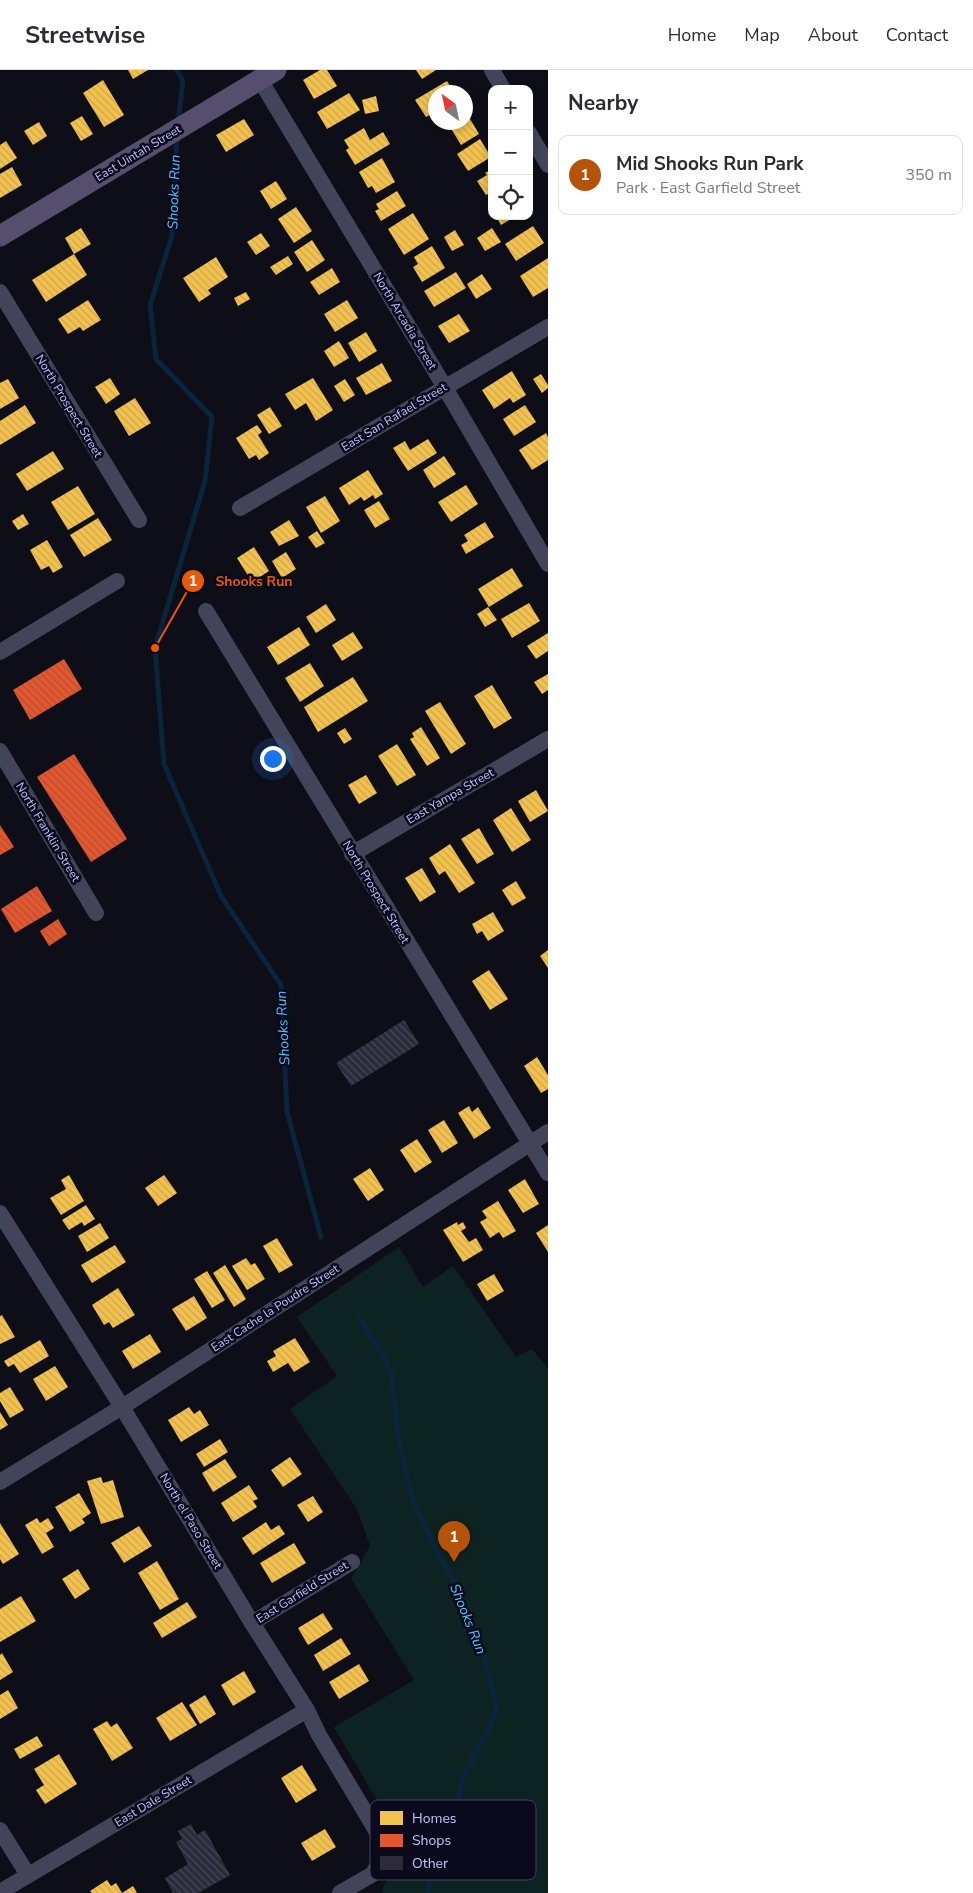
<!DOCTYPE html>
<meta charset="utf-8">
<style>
:root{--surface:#fff;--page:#f7f7f7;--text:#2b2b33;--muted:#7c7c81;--line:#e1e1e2;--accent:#b45309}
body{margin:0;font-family:"Nunito Sans",sans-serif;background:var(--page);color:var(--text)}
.controls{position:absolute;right:15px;top:15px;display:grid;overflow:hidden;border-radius:10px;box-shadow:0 2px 8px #0003}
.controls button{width:45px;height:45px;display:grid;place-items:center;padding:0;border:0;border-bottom:1px solid var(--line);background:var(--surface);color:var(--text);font:25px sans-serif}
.compass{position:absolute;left:428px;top:15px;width:45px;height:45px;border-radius:50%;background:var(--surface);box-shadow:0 2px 8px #0003;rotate:327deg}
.you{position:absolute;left:272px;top:688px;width:18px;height:18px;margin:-12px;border:4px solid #fff;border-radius:50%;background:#1a73e8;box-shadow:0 0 0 8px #1a73e833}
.badge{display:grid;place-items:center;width:32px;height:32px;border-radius:50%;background:var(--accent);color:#fff;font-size:16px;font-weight:700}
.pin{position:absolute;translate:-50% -41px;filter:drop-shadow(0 1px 2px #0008)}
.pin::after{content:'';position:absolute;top:26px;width:18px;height:15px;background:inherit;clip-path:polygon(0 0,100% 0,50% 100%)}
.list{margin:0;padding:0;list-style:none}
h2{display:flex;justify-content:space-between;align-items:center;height:65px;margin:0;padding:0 20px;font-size:21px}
h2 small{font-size:16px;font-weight:400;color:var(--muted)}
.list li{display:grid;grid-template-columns:32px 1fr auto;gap:15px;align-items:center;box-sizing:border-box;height:80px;margin:0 10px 10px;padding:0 10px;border:1px solid var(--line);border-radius:10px}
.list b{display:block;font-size:19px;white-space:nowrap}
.list p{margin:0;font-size:16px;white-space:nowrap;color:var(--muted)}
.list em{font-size:16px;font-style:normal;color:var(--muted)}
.icon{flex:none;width:28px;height:28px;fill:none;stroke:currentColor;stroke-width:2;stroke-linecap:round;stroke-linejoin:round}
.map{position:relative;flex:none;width:548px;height:1823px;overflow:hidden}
header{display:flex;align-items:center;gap:30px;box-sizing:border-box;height:70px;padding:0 25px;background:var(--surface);border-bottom:1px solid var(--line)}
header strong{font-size:24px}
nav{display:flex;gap:28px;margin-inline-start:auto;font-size:18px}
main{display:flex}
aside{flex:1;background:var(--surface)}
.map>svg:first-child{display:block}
</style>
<header>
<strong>Streetwise</strong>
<nav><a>Home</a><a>Map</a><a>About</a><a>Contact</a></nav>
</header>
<main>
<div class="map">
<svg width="548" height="1823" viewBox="0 0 548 1823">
<defs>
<pattern id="homes-back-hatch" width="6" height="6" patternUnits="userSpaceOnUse" patternTransform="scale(1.25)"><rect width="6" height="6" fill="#f2c14e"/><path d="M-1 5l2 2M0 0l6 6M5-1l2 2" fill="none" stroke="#cda64e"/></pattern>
<pattern id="shops-back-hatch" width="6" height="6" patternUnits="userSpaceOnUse" patternTransform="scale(1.25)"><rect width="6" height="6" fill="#e4572e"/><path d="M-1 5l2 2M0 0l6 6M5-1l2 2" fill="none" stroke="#b14f37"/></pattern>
<pattern id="building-back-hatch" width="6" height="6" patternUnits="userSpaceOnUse" patternTransform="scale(1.25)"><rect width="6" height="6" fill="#2b2b3b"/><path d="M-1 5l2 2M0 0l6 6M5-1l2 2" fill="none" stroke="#484858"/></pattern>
</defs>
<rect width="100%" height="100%" fill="#0e0e18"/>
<!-- green -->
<polygon fill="#0d2321" points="399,1177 423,1217 453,1196 516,1287 532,1279 548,1298 548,1823 383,1823 382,1819 398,1792 397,1765 334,1657 414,1610 351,1509 370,1476 357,1439 290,1339 337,1306 297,1247"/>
<!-- homes -->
<g fill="url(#homes-back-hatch)">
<polygon points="128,0 148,0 133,9"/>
<polygon points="320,0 327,0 337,16 314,29 303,10"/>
<polygon points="416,0 436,0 422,9"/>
<polygon points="103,10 124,45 104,57 83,23"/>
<polygon points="447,11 454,22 436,22 436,42 426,47 415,30"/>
<polygon points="349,23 360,40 327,59 317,42"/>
<polygon points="376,26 379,41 365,44 362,30"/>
<polygon points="466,42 479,64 461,75 447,52 466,52"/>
<polygon points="82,46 93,64 81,71 70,53"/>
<polygon points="244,49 254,65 226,82 216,65"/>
<polygon points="39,52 47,66 33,75 24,61"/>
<polygon points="364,58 370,70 383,62 390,74 355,95 346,80 349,78 344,70"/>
<polygon points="480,69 491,87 468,101 457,84"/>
<polygon points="6,71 17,88 0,99 0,75"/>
<polygon points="382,88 395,112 376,123 372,116 368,118 359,102"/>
<polygon points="12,97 22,115 0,128 0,104"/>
<polygon points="492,99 492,122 486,125 477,111 487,105 485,103"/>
<polygon points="276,111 287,129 271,139 260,121"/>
<polygon points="397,121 406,136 381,151 375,141 379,139 376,134"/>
<polygon points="296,137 312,161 294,173 278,149"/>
<polygon points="413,143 429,169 404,185 388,159"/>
<polygon points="496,146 516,146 501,155"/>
<polygon points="533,156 544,173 516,191 505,174"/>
<polygon points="81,158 91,174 74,184 65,168"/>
<polygon points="492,158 501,172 485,181 477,168"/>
<polygon points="455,160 464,175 452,181 444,167"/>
<polygon points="261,163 270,176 256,185 247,172"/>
<polygon points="312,170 325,190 307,202 294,182"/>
<polygon points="432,176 445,198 422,212 413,197 418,194 414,187"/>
<polygon points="74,184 87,205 46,232 32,210"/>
<polygon points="288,186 293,194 276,205 270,197"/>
<polygon points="216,187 228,207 208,220 211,224 199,232 183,208"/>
<polygon points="548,188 548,218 533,227 520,206"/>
<polygon points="332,198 340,212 319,225 310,212"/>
<polygon points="456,202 466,218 434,237 424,221"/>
<polygon points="482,204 492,219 476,229 467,214"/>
<polygon points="246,222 250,229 238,236 234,228"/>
<polygon points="88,230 101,250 83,261 80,257 68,264 58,249"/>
<polygon points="347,230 358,248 335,262 324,244"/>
<polygon points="459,244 470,261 449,273 438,256"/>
<polygon points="366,262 377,281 359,292 348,273"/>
<polygon points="339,271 349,288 334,297 324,281"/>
<polygon points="382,293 392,311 366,325 356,308"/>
<polygon points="512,301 526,325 513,333 510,328 494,339 482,320"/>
<polygon points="541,304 548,315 548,318 542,323 533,309"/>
<polygon points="110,308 120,324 106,334 95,317"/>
<polygon points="313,308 333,340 316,351 306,333 295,340 285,324"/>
<polygon points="8,309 19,328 0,339 0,313"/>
<polygon points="345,309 355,325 344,332 334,316"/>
<polygon points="135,328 151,353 129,366 114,341"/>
<polygon points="25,335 36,353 0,375 0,351"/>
<polygon points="525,335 536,352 514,366 503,349"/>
<polygon points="270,337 282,356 269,364 257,345"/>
<polygon points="257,355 262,362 258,365 269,383 259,390 256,385 249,389 236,368"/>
<polygon points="546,363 548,367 548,390 532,400 519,380"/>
<polygon points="428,369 437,383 408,401 393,378 405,371 410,380"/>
<polygon points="53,381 64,399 27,421 16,404"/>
<polygon points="444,386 456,404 434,418 423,400"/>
<polygon points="368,400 383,424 375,429 373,425 364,431 361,427 349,435 339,418"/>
<polygon points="466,415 478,434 451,452 438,432"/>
<polygon points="78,416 95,444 68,460 51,432"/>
<polygon points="325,426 340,451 321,463 306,437"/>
<polygon points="379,431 390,449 375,458 364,440"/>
<polygon points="23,444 29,454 18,460 12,451"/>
<polygon points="98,448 112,470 84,487 70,465"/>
<polygon points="289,450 299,466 279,476 270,462"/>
<polygon points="485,452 494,467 466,484 461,475 468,471 464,465"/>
<polygon points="317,461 325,473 316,478 308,467"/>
<polygon points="47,470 63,497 53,503 49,496 41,500 30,480"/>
<polygon points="254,477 269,501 252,512 237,488"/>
<polygon points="286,482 296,499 282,508 272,491"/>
<polygon points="512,498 523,516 489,537 478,519"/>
<polygon points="529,533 540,551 512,568 501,549"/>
<polygon points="326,534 336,550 316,563 306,547"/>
<polygon points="488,537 497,550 485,557 477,544"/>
<polygon points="299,557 310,575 278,595 267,577"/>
<polygon points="353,562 363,578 342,591 332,575"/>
<polygon points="548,563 548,581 536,589 527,576"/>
<polygon points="310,593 324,616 300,632 285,608"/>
<polygon points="548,604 548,620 542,624 534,612"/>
<polygon points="353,607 368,631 318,662 304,637"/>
<polygon points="492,615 512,648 494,659 474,626"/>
<polygon points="440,632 466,674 451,684 425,641"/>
<polygon points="421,657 440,688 427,696 410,669 414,667 412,663"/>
<polygon points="345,658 352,669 344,674 337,663"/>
<polygon points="397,674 416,705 397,716 378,686"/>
<polygon points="366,705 377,723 359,734 348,715"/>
<polygon points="536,720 548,741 530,752 518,731"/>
<polygon points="511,738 531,770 512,782 493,750"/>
<polygon points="479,758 494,784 477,794 461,769"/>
<polygon points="450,774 475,813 459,823 445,801 439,805 429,788"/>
<polygon points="422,798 436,822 420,832 405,808"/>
<polygon points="516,811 526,828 512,836 502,820"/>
<polygon points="493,842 504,861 488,871 482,861 477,864 472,854"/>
<polygon points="548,880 548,898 540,886"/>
<polygon points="489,900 508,929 490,940 472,911"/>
<polygon points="537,987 548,1005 548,1019 541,1023 524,996"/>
<polygon points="469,1036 472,1042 478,1037 491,1058 474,1069 458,1043"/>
<polygon points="444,1050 458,1073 442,1083 428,1060"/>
<polygon points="417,1069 432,1092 415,1103 400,1080"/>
<polygon points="370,1098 384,1120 368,1131 353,1109"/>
<polygon points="69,1105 84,1131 61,1145 50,1128 66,1119 61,1110"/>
<polygon points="164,1105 177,1123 158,1136 145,1118"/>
<polygon points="525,1109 539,1134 523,1143 508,1120"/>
<polygon points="498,1131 516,1161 503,1168 499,1162 490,1168 480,1152 487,1148 482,1141"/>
<polygon points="86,1135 95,1149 84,1156 82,1152 69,1160 62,1150"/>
<polygon points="457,1152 458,1155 463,1152 466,1158 461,1161 469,1172 476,1168 483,1180 463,1192 443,1160"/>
<polygon points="100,1153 109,1168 87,1182 78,1166"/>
<polygon points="548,1155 548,1182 536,1163"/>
<polygon points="277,1168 293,1195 279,1203 263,1176"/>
<polygon points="115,1175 126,1192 92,1213 81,1195"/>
<polygon points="246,1188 251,1195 255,1193 265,1209 247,1220 232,1196"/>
<polygon points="225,1195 246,1229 234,1237 213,1203"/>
<polygon points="207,1201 225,1230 212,1238 194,1209"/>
<polygon points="494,1204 504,1221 487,1231 477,1214"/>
<polygon points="118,1218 135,1245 113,1258 109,1252 104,1255 92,1235"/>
<polygon points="194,1226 207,1248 186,1261 172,1239"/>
<polygon points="2,1245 15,1267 0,1274 0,1246"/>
<polygon points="150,1264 161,1282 133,1299 122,1281"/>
<polygon points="295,1268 310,1292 294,1302 288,1293 273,1302 267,1291 276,1286 273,1281"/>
<polygon points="40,1270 49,1286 20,1303 14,1294 8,1297 4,1291"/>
<polygon points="55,1296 68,1317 46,1331 33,1309"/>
<polygon points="10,1317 24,1340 10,1348 0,1331 0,1323"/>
<polygon points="189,1337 194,1344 200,1340 209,1355 181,1372 168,1350"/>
<polygon points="0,1342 8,1355 0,1360"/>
<polygon points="220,1369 228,1382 204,1397 196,1384"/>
<polygon points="290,1387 302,1404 283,1417 271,1400"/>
<polygon points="225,1389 237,1407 213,1422 202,1403"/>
<polygon points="101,1407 103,1413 113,1410 124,1447 101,1454 87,1411"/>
<polygon points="249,1415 258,1429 253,1431 257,1437 233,1452 221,1433"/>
<polygon points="79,1423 91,1443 82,1449 85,1453 70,1462 55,1437"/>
<polygon points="313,1426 323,1442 308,1452 297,1435"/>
<polygon points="37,1448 40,1453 48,1448 54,1458 46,1463 54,1477 42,1484 25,1455"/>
<polygon points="266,1452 271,1460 279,1455 285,1464 253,1485 242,1468"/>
<polygon points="0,1453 19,1484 3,1494 0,1489"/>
<polygon points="139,1456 152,1476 124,1493 111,1473"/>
<polygon points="294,1473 306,1493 272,1513 260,1493"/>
<polygon points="157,1491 179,1529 160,1540 138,1503"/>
<polygon points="78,1499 90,1519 75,1529 62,1509"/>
<polygon points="21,1526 36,1551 0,1572 0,1539"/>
<polygon points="187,1532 197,1547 162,1568 153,1553"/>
<polygon points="323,1543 333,1559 308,1575 298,1558"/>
<polygon points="341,1568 351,1584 323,1601 314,1585"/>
<polygon points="2,1583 13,1602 0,1610 0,1585"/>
<polygon points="359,1594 369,1611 339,1629 329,1612"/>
<polygon points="244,1601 256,1622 233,1636 221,1615"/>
<polygon points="8,1620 18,1638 0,1649 0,1625"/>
<polygon points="205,1625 216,1644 200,1654 189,1635"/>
<polygon points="182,1632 197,1655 170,1671 156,1648"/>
<polygon points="107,1651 111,1657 117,1653 133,1678 112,1691 93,1659"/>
<polygon points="37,1666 43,1676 20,1689 14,1679"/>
<polygon points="59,1684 77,1714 45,1734 36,1720 44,1715 34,1699"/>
<polygon points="302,1695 317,1720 296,1733 281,1708"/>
<polygon points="325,1759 336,1777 312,1791 301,1773"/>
<polygon points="107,1810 111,1816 116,1813 122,1823 133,1816 137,1823 92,1823 90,1821"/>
</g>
<!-- shops -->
<g fill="url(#shops-back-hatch)">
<polygon points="64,589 82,619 30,650 13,620"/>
<polygon points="74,684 127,769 91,792 37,707"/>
<polygon points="0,755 14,777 0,785"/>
<polygon points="37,816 52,841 15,863 1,839"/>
<polygon points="58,849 67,864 49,876 40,861"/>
</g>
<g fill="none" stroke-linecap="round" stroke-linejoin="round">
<!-- stream -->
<g stroke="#0a243c" stroke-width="5">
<polyline points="177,0 183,11 178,53"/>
<polyline points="177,66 172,166 150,235 156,289 212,347 205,411 155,578 164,694 221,826 281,915 287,1042 321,1167"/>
<polyline points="360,1249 385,1289 392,1307 398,1366 412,1427 439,1487 456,1513 484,1586 497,1638 489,1658 464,1705 458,1730 430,1802 427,1823"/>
</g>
</g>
<!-- building -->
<g fill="url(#building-back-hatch)">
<polygon points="404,950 419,974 351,1016 336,993"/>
<polygon points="191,1754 197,1765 205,1760 230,1805 198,1823 173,1823 165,1808 188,1794 176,1772 182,1769 178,1761"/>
</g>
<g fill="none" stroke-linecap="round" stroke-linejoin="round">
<!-- minor -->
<g stroke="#424459" stroke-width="16">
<polyline points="492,0 503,19"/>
<polyline points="260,10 434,299 548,494"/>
<polyline points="529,63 548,95"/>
<polyline points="0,222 139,450"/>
<polyline points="240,438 548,257"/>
<polyline points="206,541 548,1103"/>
<polyline points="0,582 117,511"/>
<polyline points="0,681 96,843"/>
<polyline points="352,784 548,669"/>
<polyline points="0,1143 122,1337 252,1553 307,1640 319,1665 377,1762 383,1785 373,1804 340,1823"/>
<polyline points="0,1412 122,1337 548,1062"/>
<polyline points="252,1553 352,1492"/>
<polyline points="0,1760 28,1805"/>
<polyline points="0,1822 307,1640"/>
</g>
<!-- major -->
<polyline stroke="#554e6c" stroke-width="21" points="0,166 276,0"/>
</g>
<g text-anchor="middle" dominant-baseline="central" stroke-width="5" stroke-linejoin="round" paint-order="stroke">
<!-- street labels -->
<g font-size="12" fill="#c5c6ff" stroke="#0b0a1c">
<text transform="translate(138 83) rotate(-31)">East Uintah Street</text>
<text transform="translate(405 251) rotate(59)">North Arcadia Street</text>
<text transform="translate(69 336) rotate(59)">North Prospect Street</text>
<text transform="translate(394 347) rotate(-31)">East San Rafael Street</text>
<text transform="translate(450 726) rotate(-30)">East Yampa Street</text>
<text transform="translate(48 762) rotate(59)">North Franklin Street</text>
<text transform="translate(376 822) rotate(59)">North Prospect Street</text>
<text transform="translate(275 1238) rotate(-33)">East Cache la Poudre Street</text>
<text transform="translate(191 1451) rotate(59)">North el Paso Street</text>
<text transform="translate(302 1522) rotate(-32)">East Garfield Street</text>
<text transform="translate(153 1731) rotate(-31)">East Dale Street</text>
</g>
<!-- water labels -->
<g font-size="14" font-style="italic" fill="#53c6ff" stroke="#0b0a1c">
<text transform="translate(174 122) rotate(-88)">Shooks Run</text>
<text transform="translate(283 958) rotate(-93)">Shooks Run</text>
<text transform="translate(468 1549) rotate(68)">Shooks Run</text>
</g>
</g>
<!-- legend -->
<rect x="370" y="1730" width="166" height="80" rx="8" fill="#0b0a1c" stroke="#434260" stroke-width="1"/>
<rect x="380" y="1741" width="23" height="14" fill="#f2c14e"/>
<rect x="380" y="1764" width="23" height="13" fill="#e4572e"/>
<rect x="380" y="1786" width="23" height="14" fill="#2b2b3b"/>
<g font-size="14" fill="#c5c6ff">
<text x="412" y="1753">Homes</text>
<text x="412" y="1775">Shops</text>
<text x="412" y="1798">Other</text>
</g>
<!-- callouts -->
<path fill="none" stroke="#e8590c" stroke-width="2" d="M155 578L193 511"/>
<g fill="#e8590c" stroke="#0b0a1c" stroke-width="2">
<circle cx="155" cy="578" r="5"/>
<circle cx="193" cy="511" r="12"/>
</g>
<g font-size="15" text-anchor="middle" font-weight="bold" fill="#fff">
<text x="193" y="516">1</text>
</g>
<g font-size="14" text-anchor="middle" font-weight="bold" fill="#e8590c" stroke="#0b0a1c" stroke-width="5" stroke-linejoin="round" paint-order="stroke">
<text x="254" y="516">Shooks Run</text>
</g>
</svg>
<div class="controls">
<button>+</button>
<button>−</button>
<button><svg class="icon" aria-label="locate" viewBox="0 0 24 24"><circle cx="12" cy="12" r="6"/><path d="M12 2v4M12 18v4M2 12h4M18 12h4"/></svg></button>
</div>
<svg class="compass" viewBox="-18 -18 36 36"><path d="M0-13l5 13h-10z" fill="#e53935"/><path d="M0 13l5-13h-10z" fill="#7c7c81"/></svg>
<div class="you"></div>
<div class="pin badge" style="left:454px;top:1492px">1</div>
</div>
<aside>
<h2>Nearby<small></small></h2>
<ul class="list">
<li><span class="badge">1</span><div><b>Mid Shooks Run Park</b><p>Park · East Garfield Street</p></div><em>350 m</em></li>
</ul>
</aside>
</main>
